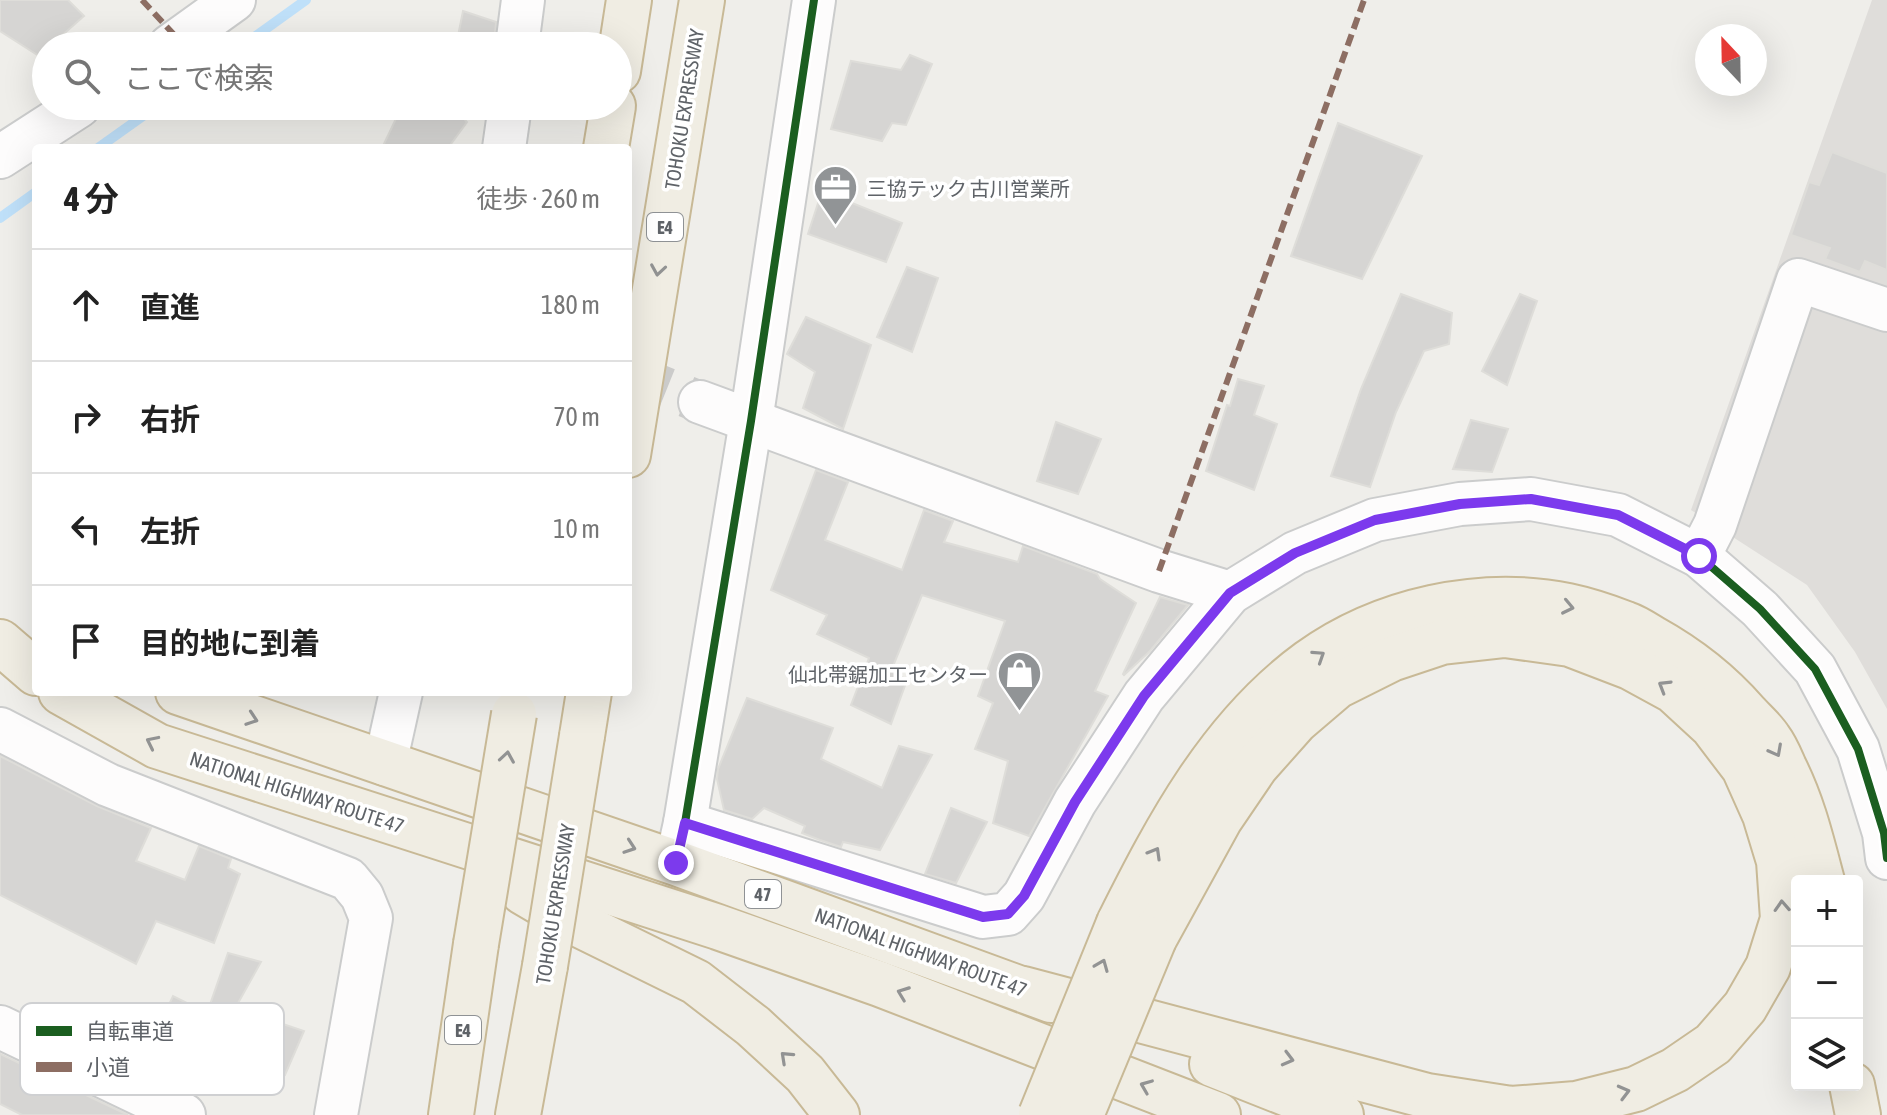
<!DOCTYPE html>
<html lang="ja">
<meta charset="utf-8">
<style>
:root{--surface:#fff;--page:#f6f6f6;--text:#222;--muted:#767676;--line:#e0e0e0}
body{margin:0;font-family:"Asap Condensed","Noto Sans JP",sans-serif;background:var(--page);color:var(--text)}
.controls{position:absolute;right:24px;bottom:24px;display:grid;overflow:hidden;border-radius:8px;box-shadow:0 8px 32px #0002}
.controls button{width:72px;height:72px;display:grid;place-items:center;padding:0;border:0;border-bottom:2px solid var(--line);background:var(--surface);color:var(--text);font:40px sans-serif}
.compass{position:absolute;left:1695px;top:24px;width:72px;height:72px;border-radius:50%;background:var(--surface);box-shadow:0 8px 32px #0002;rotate:338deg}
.stop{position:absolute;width:24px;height:24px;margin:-18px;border:6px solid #7c3aed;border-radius:50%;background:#fff}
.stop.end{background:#7c3aed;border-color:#fff;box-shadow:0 2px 8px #0008}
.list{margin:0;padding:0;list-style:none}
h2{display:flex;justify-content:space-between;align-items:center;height:104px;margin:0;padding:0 32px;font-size:34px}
h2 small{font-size:26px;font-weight:400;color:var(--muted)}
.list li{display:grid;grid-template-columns:52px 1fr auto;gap:24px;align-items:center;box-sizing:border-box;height:112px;padding:0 32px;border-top:2px solid var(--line)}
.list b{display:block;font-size:30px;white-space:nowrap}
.list em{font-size:26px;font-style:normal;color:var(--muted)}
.icon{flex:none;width:44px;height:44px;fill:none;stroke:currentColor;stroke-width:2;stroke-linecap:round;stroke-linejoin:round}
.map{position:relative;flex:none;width:1887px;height:1115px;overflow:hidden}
.search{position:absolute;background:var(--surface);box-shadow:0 8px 32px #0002;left:32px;top:32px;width:600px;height:88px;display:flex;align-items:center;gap:20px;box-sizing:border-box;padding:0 28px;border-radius:44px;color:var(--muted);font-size:30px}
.panel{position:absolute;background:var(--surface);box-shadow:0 8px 32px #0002;left:32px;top:144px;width:600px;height:552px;border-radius:8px}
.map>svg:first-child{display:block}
</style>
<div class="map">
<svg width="1887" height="1115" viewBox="0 0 1887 1115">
<rect width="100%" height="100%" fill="#efeeea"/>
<!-- industrial -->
<polygon fill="#dfddda" points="1872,0 1887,0 1887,709 1855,652 1807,585 1691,510"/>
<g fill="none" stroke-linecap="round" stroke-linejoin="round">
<!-- stream -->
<g stroke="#bfe0f9" stroke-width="10">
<polyline points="242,46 306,0"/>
<polyline points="98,148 157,106"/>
<polyline points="0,218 36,192"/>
</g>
</g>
<!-- building -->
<g fill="#d6d5d3" stroke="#deddd9" stroke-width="2">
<polygon points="0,0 68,0 84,16 50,46 46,46 46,49 39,56 0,31"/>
<polygon points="463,11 496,22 494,46 456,46"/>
<polygon points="910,55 932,64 906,125 892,123 882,141 831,129 851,61 901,70"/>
<polygon points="402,106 451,106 467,122 448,148 382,148"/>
<polygon points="1338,123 1422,156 1362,279 1291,256"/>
<polygon points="1832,152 1887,173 1887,270 1865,261 1860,272 1825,259 1830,248 1791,235 1809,182 1819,185"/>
<polygon points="822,191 902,223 886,262 808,234"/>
<polygon points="907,267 938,278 912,352 877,337"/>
<polygon points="1401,294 1452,313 1449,344 1424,351 1396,412 1370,487 1331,476 1361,389"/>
<polygon points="1520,294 1537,301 1507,385 1482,371"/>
<polygon points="806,317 871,345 843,429 803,408 815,372 787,354"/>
<polygon points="1238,379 1264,386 1254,415 1277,424 1254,490 1206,471 1227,405 1230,406"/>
<polygon points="1471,420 1508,429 1492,472 1453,469"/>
<polygon points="1056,422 1101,439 1078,494 1037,481"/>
<polygon points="816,470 848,482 825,540 902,570 924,510 953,521 944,542 1018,562 1023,546 1097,574 1100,579 1136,603 1095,691 1108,696 1029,836 993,823 1008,761 975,749 993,703 978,696 1005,621 922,595 891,671 907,680 891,724 851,705 869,658 817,634 827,615 771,590"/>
<polygon points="1160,597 1188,605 1150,651 1124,675 1123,674"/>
<polygon points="747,698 833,728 821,759 882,788 899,746 932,755 880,850 843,842 841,847 820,840 802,833 805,826 764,808 752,819 724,810 717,779 718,769"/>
<polygon points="0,756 97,806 151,828 136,861 185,880 199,846 231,859 228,868 240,874 214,943 156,921 136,964 0,895"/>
<polygon points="951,808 987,822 956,883 925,874"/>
<polygon points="228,953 261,962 190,1089 140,1067 173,996 207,1013"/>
<polygon points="271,1020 304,1031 285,1075 257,1064"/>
<polygon points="0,1054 107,1105 128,1115 22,1115 0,1104"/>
</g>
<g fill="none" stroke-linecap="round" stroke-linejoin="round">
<!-- minor-tunnel -->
<polyline stroke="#cbcbca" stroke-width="42" stroke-dasharray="42 21" stroke-linecap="butt" points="628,373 700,402"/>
<defs>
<g id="minor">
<polyline points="170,46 234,0"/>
<polyline points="517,46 523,0"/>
<polyline points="504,148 510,106"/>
<polyline points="0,157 79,106"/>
<polyline points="700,402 1159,571 1230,593"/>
<polyline points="1699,556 1715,525 1798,280 1887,310"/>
<polyline points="0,729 108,785 348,879 362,896 371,918 336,1115"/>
<polyline points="385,764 401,692"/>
<polyline points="685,823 983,917 1008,914 1024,896 1075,802 1144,696 1230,593 1295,553 1375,520 1460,504 1531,499 1618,515 1699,556 1760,609 1815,669 1858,749 1884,833 1887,858"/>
<polyline points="679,850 685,823 751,421 814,0"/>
<polyline points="0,1027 184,1115"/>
</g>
<g id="highway">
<polyline points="618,71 629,0"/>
<polyline points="606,148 613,106"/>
<polyline points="628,455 702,0"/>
<polyline points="0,642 36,673"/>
<polyline points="61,692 157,746 718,927 880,984 1218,1115"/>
<polyline points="178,692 676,863 1051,1000"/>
<polyline points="582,736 589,692"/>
<polyline points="523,892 574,922 696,982 753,1026 805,1074 837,1115"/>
<path d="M 1119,923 C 1167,827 1220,727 1309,662 C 1381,610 1481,588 1568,606 C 1587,610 1608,617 1626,624 C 1635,627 1644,633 1652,638 C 1688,658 1719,682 1746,713 C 1754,722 1764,730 1770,740 C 1776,748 1780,758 1784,767 C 1803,805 1811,840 1822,881"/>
<polyline points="1023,989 1427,1096 1511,1109 1576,1104 1636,1089 1675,1070 1713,1044 1745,1007 1768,967 1783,919 1779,861 1765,815 1744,768 1712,726 1674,691 1630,667 1570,644 1505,635 1442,642 1391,659 1337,686 1296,721 1256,766 1220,819 1154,939"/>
<polyline points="1212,1064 1341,1115"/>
<polyline points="1852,1085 1858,1115"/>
<polyline points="451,1115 476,944"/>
<polyline points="518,1115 545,966"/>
</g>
</defs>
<!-- minor casing -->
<use href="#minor" stroke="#cbcccc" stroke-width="46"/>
<!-- highway casing -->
<use href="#highway" stroke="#c8b996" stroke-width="48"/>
<!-- minor -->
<use href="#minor" stroke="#fdfcfc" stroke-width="42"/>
<!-- highway -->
<use href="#highway" stroke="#f0ede3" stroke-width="44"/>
<defs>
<g id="highway-bridge">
<polyline points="476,944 514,714"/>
<polyline points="545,966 582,736"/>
<polyline points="1041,1115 1119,923"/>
<polyline points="1081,1115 1154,939"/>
</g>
</defs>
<!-- highway-bridge casing -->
<use href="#highway-bridge" stroke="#c8b996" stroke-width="48" stroke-linecap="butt"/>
<!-- highway-bridge -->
<use href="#highway-bridge" stroke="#f0ede3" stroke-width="44"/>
<!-- quiet -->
<g stroke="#8d6e63" stroke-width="6" stroke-dasharray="12 6" stroke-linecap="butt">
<polyline points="142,0 179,40"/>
<polyline points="1159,571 1364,0"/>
</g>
<defs>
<g id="cycleway">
<polyline points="685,823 983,917 1008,914 1024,896 1075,802 1144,696 1230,593 1295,553 1375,520 1460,504 1531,499 1618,515 1699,556 1760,609 1815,669 1858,749 1884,833 1887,858"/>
<polyline points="676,863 685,823 751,421 814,0"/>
</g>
</defs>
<!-- cycleway casing -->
<use href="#cycleway" stroke="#fff" stroke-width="13"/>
<!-- cycleway -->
<use href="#cycleway" stroke="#1b5e20" stroke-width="8"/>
</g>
<!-- one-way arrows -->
<defs><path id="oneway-chevron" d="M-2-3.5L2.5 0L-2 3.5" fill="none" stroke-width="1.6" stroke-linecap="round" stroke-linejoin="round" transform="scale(2)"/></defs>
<g stroke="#929393">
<use href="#oneway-chevron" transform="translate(658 270) rotate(99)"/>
<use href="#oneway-chevron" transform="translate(1568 607) rotate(12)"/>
<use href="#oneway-chevron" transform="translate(1319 656) rotate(-33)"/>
<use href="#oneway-chevron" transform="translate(1664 686) rotate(-149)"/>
<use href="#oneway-chevron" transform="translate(252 719) rotate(19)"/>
<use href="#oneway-chevron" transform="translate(152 742) rotate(-154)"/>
<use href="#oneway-chevron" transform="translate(1776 751) rotate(62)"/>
<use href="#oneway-chevron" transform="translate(507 757) rotate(-81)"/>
<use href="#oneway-chevron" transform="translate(630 847) rotate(19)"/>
<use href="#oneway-chevron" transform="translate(1155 853) rotate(-60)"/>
<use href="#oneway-chevron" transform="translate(1782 906) rotate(-93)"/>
<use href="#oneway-chevron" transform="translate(1102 965) rotate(-68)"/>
<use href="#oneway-chevron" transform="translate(903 993) rotate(-159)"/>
<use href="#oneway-chevron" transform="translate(786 1057) rotate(-137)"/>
<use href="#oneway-chevron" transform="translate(1288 1059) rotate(15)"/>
<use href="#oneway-chevron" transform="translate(1146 1086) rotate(-158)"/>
<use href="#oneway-chevron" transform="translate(1624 1092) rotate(-15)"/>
</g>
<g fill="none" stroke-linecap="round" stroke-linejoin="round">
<!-- route -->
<polyline stroke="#7c3aed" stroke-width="10" points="676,863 685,823 983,917 1008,914 1024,896 1075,802 1144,696 1230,593 1295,553 1375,520 1460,504 1531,499 1618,515 1699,556"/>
</g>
<!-- icons -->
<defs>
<symbol id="office-pin" viewBox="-11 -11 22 30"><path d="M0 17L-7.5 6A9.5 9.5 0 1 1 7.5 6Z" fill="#919496" stroke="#fff"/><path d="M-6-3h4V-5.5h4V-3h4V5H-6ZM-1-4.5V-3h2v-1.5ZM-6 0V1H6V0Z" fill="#fff"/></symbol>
<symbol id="shop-pin" viewBox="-11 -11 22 30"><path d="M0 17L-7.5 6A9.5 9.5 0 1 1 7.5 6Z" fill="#919496" stroke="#fff"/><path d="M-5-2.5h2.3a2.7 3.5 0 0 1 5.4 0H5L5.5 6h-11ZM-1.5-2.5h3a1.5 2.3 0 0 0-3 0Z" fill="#fff"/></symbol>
</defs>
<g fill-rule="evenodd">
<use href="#office-pin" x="810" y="162" width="51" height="69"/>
<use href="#shop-pin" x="994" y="648" width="51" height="69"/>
</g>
<g text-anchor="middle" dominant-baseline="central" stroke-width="7" stroke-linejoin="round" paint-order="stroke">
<!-- shield labels -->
<g fill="#fff" stroke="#8f9295" stroke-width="2">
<rect x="647" y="213" width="36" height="28" rx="6"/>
<rect x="745" y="880" width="36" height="28" rx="6"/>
<rect x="445" y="1016" width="36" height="28" rx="6"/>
</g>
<g font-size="18" font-weight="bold" fill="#5f6368">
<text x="665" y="227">E4</text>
<text x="763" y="894">47</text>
<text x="463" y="1030">E4</text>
</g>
<!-- street labels -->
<g font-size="20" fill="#5f6368" stroke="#fff">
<text transform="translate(684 109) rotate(-81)">TOHOKU EXPRESSWAY</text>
<text transform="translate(297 792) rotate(18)">NATIONAL HIGHWAY ROUTE 47</text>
<text transform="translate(555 904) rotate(-81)">TOHOKU EXPRESSWAY</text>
<text transform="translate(921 952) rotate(20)">NATIONAL HIGHWAY ROUTE 47</text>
</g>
<!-- poi labels -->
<g font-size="20" fill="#5f6368" stroke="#fff" text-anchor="start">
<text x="867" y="188">三協テック 古川営業所</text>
<text x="988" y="674" text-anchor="end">仙北帯鋸加工センター</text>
</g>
</g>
<!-- legend -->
<rect x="20" y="1003" width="264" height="92" rx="12" fill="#fff" stroke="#cfd0d2" stroke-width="2"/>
<rect x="36" y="1026" width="36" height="10" fill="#1b5e20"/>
<rect x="36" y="1062" width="36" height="10" fill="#8d6e63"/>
<g font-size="22" fill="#5f6368">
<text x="86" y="1039">自転車道</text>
<text x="86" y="1075">小道</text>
</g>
</svg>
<div class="controls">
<button>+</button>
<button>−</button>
<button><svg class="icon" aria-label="layers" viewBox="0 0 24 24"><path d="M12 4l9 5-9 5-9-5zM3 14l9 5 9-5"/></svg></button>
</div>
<svg class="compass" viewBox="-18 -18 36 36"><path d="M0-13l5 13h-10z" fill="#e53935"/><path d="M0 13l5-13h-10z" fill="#767676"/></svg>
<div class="stop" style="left:1699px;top:556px"></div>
<div class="stop end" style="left:676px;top:863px"></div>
<div class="search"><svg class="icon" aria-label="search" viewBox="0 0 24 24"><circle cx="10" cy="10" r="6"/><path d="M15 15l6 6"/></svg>ここで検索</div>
<section class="panel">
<h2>4 分<small>徒歩 · 260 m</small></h2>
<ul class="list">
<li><svg class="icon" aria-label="ahead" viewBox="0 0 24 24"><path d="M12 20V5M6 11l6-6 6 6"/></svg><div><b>直進</b></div><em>180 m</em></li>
<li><svg class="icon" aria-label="right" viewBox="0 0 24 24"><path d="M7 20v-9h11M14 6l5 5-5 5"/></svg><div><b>右折</b></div><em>70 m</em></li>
<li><svg class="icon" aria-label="left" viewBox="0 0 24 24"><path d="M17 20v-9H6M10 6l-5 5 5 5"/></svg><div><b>左折</b></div><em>10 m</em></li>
<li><svg class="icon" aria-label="arrive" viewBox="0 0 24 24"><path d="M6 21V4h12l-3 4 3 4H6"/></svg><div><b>目的地に到着</b></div></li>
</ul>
</section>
</div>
